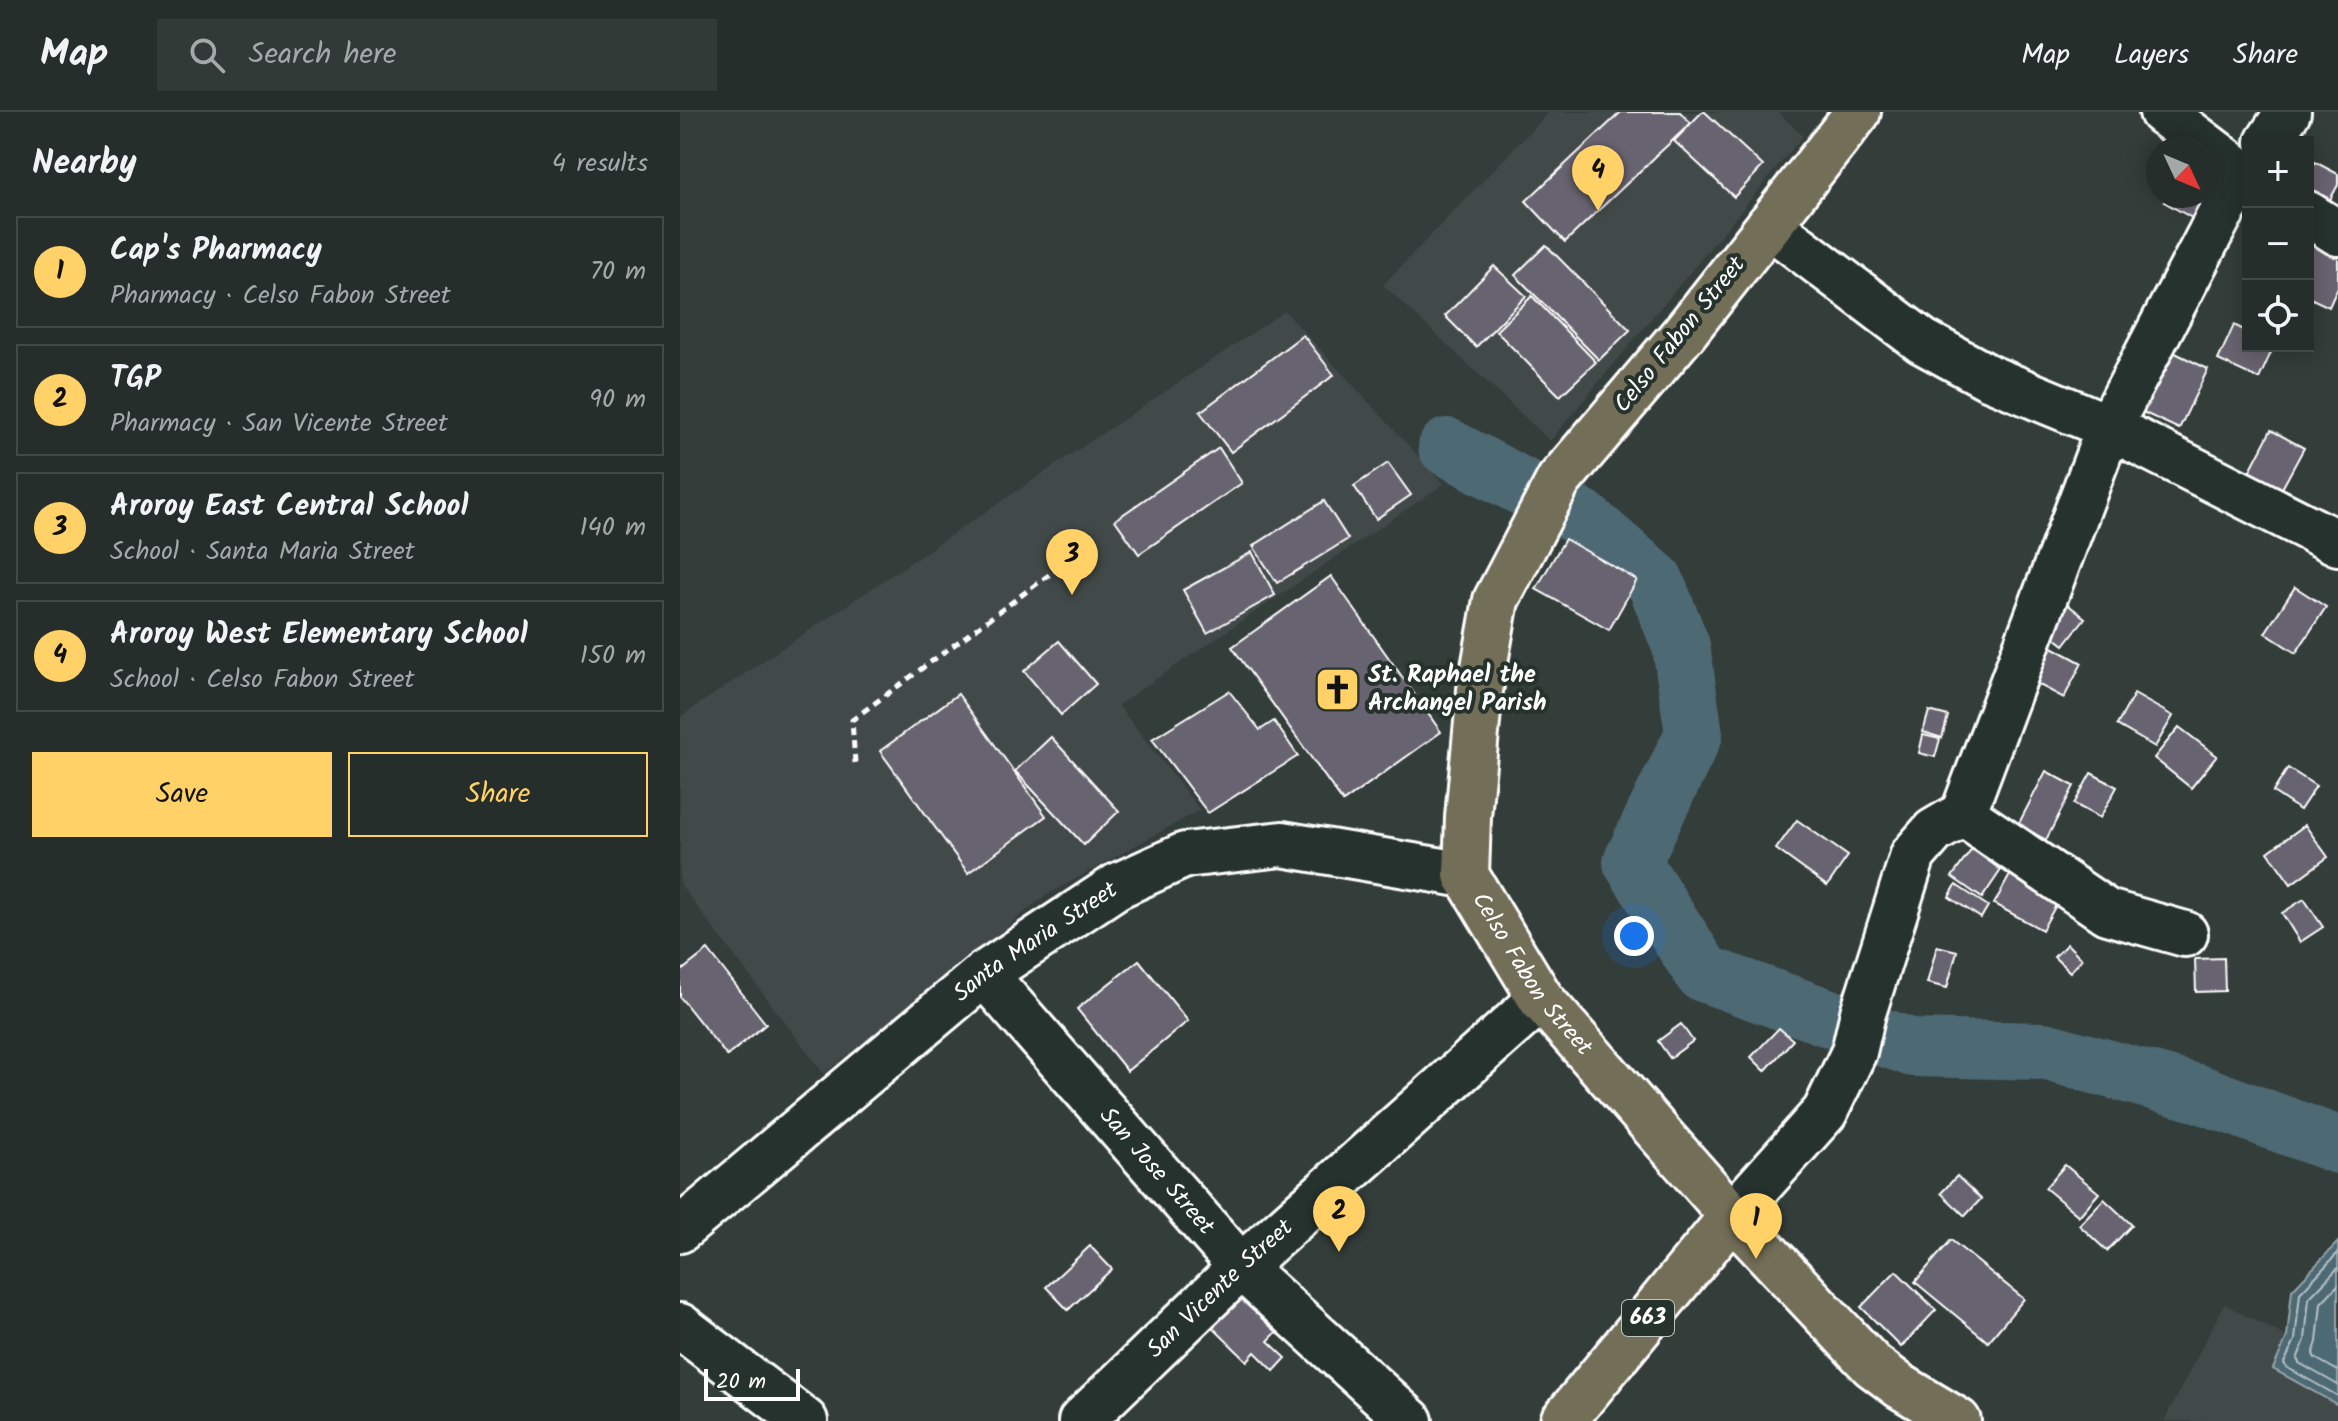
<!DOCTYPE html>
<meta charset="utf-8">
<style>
:root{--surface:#262e2c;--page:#323a38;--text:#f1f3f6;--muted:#a4a8a9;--line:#424a48;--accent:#ffd166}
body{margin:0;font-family:Kalam,sans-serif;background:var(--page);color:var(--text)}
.controls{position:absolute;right:24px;top:24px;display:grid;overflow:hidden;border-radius:0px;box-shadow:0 4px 20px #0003}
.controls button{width:72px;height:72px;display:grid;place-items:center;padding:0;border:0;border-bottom:2px solid var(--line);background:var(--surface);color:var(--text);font:40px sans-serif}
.compass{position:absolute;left:1466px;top:24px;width:72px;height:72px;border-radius:50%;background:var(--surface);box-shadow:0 4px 20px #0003;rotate:134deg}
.scale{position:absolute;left:24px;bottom:20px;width:96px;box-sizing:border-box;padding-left:8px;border:4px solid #fff;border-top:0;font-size:22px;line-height:28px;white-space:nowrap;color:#fff;-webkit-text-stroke:6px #26332d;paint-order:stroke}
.you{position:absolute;left:954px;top:824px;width:28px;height:28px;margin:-20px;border:6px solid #fff;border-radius:50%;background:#1a73e8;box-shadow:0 0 0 12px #1a73e833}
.badge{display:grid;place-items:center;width:52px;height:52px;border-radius:50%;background:var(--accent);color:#111;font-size:26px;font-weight:700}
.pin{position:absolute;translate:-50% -66px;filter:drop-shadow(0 2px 4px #0008)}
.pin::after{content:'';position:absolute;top:42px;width:28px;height:24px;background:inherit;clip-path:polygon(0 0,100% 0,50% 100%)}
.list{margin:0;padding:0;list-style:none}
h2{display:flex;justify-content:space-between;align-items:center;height:104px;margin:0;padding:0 32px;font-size:34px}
h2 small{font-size:26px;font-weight:400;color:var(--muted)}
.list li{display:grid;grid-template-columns:52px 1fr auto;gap:24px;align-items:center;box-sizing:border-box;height:112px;margin:0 16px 16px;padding:0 16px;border:2px solid var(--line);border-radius:0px}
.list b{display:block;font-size:30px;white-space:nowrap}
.list p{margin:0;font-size:26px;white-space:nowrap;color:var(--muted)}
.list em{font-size:26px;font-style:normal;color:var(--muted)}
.actions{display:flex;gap:16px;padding:24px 32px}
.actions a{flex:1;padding:18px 0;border:2px solid var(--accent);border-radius:0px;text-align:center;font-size:28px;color:var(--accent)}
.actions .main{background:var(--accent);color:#111}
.icon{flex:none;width:44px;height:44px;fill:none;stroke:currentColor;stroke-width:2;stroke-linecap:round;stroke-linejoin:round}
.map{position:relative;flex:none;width:1658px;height:1309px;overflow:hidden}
header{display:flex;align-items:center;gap:48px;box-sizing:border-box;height:112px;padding:0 40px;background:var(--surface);border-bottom:2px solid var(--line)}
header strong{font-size:38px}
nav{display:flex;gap:44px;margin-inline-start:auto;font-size:28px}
.search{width:560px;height:72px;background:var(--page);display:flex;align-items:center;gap:20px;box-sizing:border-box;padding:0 28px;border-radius:0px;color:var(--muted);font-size:30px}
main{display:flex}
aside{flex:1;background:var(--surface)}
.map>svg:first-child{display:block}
</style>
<header>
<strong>Map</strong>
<div class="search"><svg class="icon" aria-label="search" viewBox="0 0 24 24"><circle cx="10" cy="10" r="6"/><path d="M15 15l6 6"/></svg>Search here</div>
<nav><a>Map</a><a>Layers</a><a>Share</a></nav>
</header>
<main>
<aside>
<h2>Nearby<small>4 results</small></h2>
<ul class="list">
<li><span class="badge">1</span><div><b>Cap's Pharmacy</b><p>Pharmacy · Celso Fabon Street</p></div><em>70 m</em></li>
<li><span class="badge">2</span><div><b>TGP</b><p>Pharmacy · San Vicente Street</p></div><em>90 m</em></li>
<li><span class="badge">3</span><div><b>Aroroy East Central School</b><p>School · Santa Maria Street</p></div><em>140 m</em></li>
<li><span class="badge">4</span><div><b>Aroroy West Elementary School</b><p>School · Celso Fabon Street</p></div><em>150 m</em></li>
</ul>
<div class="actions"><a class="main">Save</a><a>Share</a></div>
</aside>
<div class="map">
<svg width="1658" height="1309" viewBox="0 0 1658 1309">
<rect width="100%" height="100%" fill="#333d3a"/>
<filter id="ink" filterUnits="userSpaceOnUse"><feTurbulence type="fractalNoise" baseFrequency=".0125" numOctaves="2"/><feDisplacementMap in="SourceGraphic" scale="16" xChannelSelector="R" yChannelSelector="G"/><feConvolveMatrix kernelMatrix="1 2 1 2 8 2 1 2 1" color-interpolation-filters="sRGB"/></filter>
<g filter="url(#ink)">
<!-- built -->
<g fill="#43494a">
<polygon points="869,0 1098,0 1123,24 870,329 703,173"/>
<polygon points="605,199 764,372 438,593 520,698 365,784 144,962 0,772 0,605"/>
<polygon points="1544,1192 1607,1225 1593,1257 1658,1293 1658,1309 1484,1309"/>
</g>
<!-- water -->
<polygon fill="#4e6973" stroke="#95a5ab" stroke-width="2" points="1658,1130 1658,1293 1593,1257 1607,1225 1612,1178"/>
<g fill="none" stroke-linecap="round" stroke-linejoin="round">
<!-- shore -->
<g stroke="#b8c3c7" stroke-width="2">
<polyline points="1658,1141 1620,1181 1615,1228 1604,1251 1606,1255 1658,1284"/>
<polyline points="1658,1156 1629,1186 1625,1228 1617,1247 1619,1251 1658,1273"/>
<polyline points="1658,1173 1641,1191 1637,1230 1633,1242 1635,1246 1658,1259"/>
</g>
<!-- river -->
<polyline stroke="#4e6973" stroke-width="58" points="767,335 902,406 975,469 1001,534 1014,622 952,750 1023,861 1233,936 1364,939 1520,982 1658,1033"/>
</g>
<!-- building -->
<g fill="#686470" stroke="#fff" stroke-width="2">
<polygon points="941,0 1000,0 1011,11 885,130 846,89"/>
<polygon points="1022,0 1025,0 1083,54 1054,85 994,29"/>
<polygon points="1526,47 1548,59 1519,110 1484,90 1488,84 1526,84"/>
<polygon points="1635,50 1658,62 1658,73 1646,95 1628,86 1628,64"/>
<polygon points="1634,128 1658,139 1658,175 1649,195 1628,185 1628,141"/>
<polygon points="866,133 950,218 919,248 835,163"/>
<polygon points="814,154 846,184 796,235 765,204"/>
<polygon points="852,184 916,250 880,284 816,219"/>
<polygon points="1554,213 1568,220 1568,234 1594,234 1579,267 1538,248"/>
<polygon points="623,223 654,263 551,340 520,300"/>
<polygon points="1485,236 1528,257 1499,317 1456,297"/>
<polygon points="1591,318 1624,336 1598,384 1566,366"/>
<polygon points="539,336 562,371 459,442 435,408"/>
<polygon points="708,351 731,383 696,407 674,374"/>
<polygon points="644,389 668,427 597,471 573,434"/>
<polygon points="885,427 957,468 929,518 856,477"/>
<polygon points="572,440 595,483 527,521 503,478"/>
<polygon points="651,464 761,620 663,690 552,535"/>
<polygon points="1615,475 1646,495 1616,541 1585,521"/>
<polygon points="1382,488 1405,506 1384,533 1361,515"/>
<polygon points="379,529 416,572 381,603 344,559"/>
<polygon points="1365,531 1402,551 1384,586 1346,566"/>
<polygon points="549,579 580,618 594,609 618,644 528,701 472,627"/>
<polygon points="278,582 366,704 288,761 200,639"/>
<polygon points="1454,582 1493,604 1475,635 1437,613"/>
<polygon points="1249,599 1268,604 1262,626 1243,620"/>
<polygon points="1499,615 1537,644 1511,676 1474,646"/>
<polygon points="1243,623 1260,627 1255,645 1239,641"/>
<polygon points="371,625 439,699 404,733 335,659"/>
<polygon points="1608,656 1636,674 1620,698 1593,680"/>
<polygon points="1366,659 1394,674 1366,728 1338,713"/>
<polygon points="1411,661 1437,675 1420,706 1394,692"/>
<polygon points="1117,708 1168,744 1147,774 1096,737"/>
<polygon points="1625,713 1648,745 1611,772 1588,740"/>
<polygon points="1292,737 1321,758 1302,786 1272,765"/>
<polygon points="1336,752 1384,779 1362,818 1314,792"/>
<polygon points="1276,773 1308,794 1301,806 1269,785"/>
<polygon points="1624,787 1643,815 1620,830 1602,801"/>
<polygon points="1387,832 1402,847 1390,860 1374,845"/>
<polygon points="1257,834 1277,839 1267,876 1247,871"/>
<polygon points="28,838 86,912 47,944 0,885 0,860"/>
<polygon points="1544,846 1545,879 1516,880 1515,847"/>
<polygon points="459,848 508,909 447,959 397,897"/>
<polygon points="1001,912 1013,929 990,946 978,929"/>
<polygon points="1099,916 1113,928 1085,959 1071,945"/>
<polygon points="1385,1053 1419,1081 1399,1104 1365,1076"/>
<polygon points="1277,1064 1301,1087 1285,1104 1261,1081"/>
<polygon points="1424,1087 1452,1113 1427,1139 1399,1113"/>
<polygon points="1271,1128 1344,1187 1308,1230 1235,1170"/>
<polygon points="410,1134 432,1157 388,1198 366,1175"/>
<polygon points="1216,1159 1256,1198 1221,1235 1181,1195"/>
<polygon points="562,1172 604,1212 588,1229 606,1246 594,1259 575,1240 567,1249 526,1209"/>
</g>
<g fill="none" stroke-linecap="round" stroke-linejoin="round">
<defs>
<g id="minor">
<polyline points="1482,0 1568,65"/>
<polyline points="1588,30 1608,0"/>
<polyline points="1628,102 1658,121"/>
<polyline points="1089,113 1242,229 1308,265 1429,315 1658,431"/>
<polyline points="1283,702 1427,800 1505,822"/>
<path id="s1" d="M 304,862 L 561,1155 L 730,1309"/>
<polyline points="1052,1104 1145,1000 1174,940 1183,901 1233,743 1254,719 1283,702 1429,315 1540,103 1568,60"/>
<path id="s2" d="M 0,1118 L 304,862 L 437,774 L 505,743 L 602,732 L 786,763"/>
<polyline points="0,1214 125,1309"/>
<path id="s3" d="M 401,1309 L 561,1155 L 861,887"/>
</g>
<g id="major">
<path id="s4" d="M 1178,0 L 1005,220 L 879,368 L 816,488 L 800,578 L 788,705 L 786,763 L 861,887 L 1052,1104 L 1192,1253 L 1220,1274 L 1278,1309"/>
<polyline points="883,1309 1052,1104"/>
</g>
</defs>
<!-- minor casing -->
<use href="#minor" stroke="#fff" stroke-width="50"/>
<!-- major casing -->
<use href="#major" stroke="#fff" stroke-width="50"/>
<!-- path -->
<polyline stroke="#fff" stroke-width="5" stroke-dasharray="8 6" stroke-linecap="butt" points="175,651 172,608 411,432"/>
<!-- minor -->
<use href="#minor" stroke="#26332d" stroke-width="44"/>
<!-- major -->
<use href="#major" stroke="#726e59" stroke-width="44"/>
</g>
</g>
<!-- icons -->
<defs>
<symbol id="church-square" viewBox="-11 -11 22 22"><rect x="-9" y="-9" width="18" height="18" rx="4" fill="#ffd166" stroke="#26332d"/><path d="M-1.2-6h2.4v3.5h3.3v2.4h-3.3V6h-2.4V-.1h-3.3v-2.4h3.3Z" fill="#111"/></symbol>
</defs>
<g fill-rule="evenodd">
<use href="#church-square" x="632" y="552" width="51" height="51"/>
</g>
<g text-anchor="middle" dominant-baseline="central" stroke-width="8" stroke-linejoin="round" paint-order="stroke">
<!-- shield labels -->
<rect fill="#26332d" stroke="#bec2c0" stroke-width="2" x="942" y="1188" width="52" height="36" rx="6"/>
<g font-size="22" font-weight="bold" fill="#fff">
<text x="968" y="1206">663</text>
</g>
<!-- street labels -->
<g font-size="24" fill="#fff" stroke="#26332d">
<text transform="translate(1000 223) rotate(-51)">Celso Fabon Street</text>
<text stroke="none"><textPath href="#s2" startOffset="458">Santa Maria Street</textPath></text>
<text stroke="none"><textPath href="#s4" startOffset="1006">Celso Fabon Street</textPath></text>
<text stroke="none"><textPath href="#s1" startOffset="262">San Jose Street</textPath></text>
<text stroke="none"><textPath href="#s3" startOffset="192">San Vicente Street</textPath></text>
</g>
<!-- poi labels -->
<g font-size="24" font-weight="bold" fill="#fff" stroke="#26332d" text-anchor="start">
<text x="688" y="563">St. Raphael the<tspan x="688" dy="28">Archangel Parish</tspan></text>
</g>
</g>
</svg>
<div class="controls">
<button>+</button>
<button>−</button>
<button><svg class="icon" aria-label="locate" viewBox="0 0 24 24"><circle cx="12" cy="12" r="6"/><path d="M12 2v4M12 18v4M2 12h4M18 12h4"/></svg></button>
</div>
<svg class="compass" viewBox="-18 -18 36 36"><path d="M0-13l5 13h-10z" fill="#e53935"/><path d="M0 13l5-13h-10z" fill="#a4a8a9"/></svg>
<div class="scale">20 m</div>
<div class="you"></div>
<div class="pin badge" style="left:1076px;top:1147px">1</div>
<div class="pin badge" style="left:659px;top:1140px">2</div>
<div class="pin badge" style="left:392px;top:483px">3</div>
<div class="pin badge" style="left:918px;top:99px">4</div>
</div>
</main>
